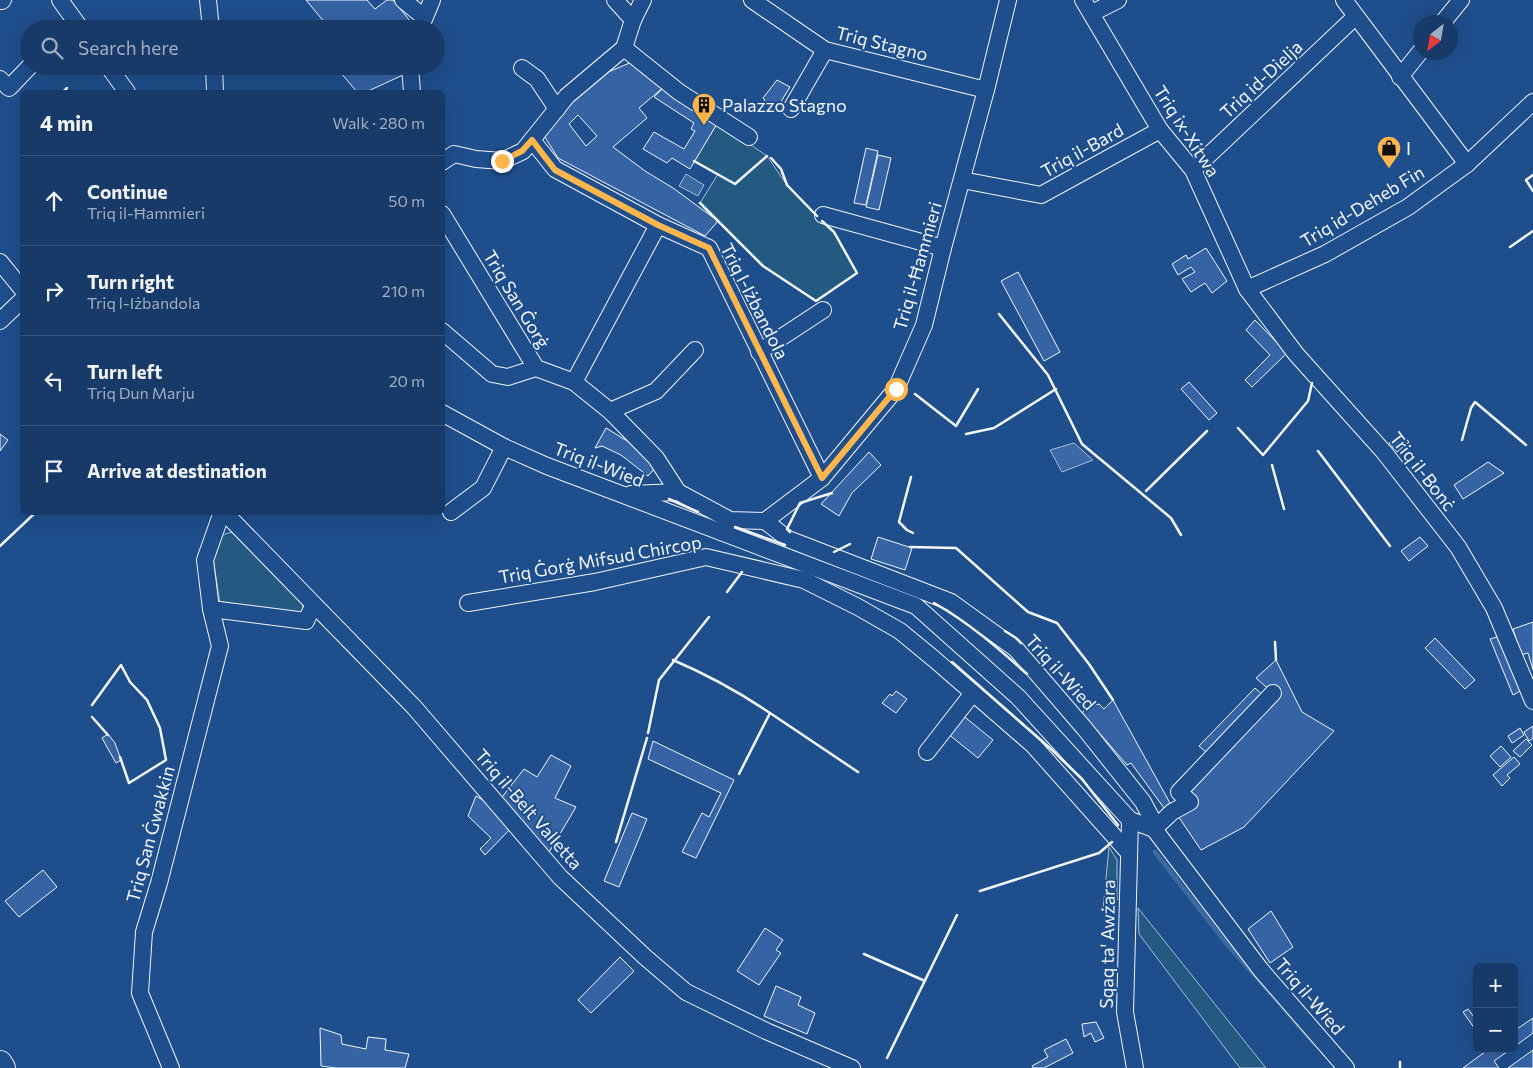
<!DOCTYPE html>
<meta charset="utf-8">
<style>
:root{--surface:#173a69;--page:#244571;--text:#f1f3f6;--muted:#9eadc0;--line:#36547d}
body{margin:0;font-family:Commissioner,sans-serif;background:var(--page);color:var(--text)}
.controls{position:absolute;right:15px;bottom:15px;display:grid;overflow:hidden;border-radius:8px;box-shadow:0 5px 20px #0002}
.controls button{width:45px;height:45px;display:grid;place-items:center;padding:0;border:0;border-bottom:1px solid var(--line);background:var(--surface);color:var(--text);font:25px sans-serif}
.compass{position:absolute;left:1413px;top:15px;width:45px;height:45px;border-radius:50%;background:var(--surface);box-shadow:0 5px 20px #0002;rotate:211deg}
.stop{position:absolute;width:15px;height:15px;margin:-11px;border:4px solid #ffb74d;border-radius:50%;background:#fff}
.stop.end{background:#ffb74d;border-color:#fff;box-shadow:0 1px 5px #0008}
.list{margin:0;padding:0;list-style:none}
h2{display:flex;justify-content:space-between;align-items:center;height:65px;margin:0;padding:0 20px;font-size:21px}
h2 small{font-size:16px;font-weight:400;color:var(--muted)}
.list li{display:grid;grid-template-columns:32px 1fr auto;gap:15px;align-items:center;box-sizing:border-box;height:90px;padding:0 20px;border-top:1px solid var(--line)}
.list b{display:block;font-size:19px;white-space:nowrap}
.list p{margin:0;font-size:16px;white-space:nowrap;color:var(--muted)}
.list em{font-size:16px;font-style:normal;color:var(--muted)}
.icon{flex:none;width:28px;height:28px;fill:none;stroke:currentColor;stroke-width:2;stroke-linecap:round;stroke-linejoin:round}
.map{position:relative;flex:none;width:1533px;height:1068px;overflow:hidden}
.search{position:absolute;background:var(--surface);box-shadow:0 5px 20px #0002;left:20px;top:20px;width:425px;height:55px;display:flex;align-items:center;gap:12px;box-sizing:border-box;padding:0 18px;border-radius:28px;color:var(--muted);font-size:19px}
.panel{position:absolute;background:var(--surface);box-shadow:0 5px 20px #0002;left:20px;top:90px;width:425px;height:425px;border-radius:8px}
.map>svg:first-child{display:block}
</style>
<div class="map">
<svg width="1533" height="1068" viewBox="0 0 1533 1068">
<rect width="100%" height="100%" fill="#1f4e8c"/>
<!-- green -->
<g fill="#245a82" stroke="#a8bbd7">
<polygon points="718,122 767,156 787,185 834,232 857,273 816,301 763,266 700,203 718,174 694,161"/>
<polygon points="232,532 303,603 302,616 220,604 213,557 219,536"/>
<polygon points="1109,847 1117,860 1117,900 1103,910"/>
<polygon points="1138,908 1266,1068 1240,1068 1139,934"/>
</g>
<!-- water -->
<g fill="#3b69a3" stroke="#a8bbd7">
<polygon points="686,174 704,185 698,196 679,186"/>
<polygon points="1074,443 1093,460 1062,472 1050,450"/>
</g>
<g fill="none" stroke-linecap="round" stroke-linejoin="round">
<!-- stream -->
<polyline stroke="#3b69a3" stroke-width="4.5" points="1155,852 1226,943 1315,1044"/>
</g>
<!-- building -->
<g fill="#3563a3" stroke="#f2f6ff" fill-rule="evenodd">
<polygon points="306,0 367,0 375,9 387,0 393,0 415,27 413,29 330,29"/>
<path d="M 632,62 L 665,86 L 639,108 L 647,118 L 613,147 L 645,171 L 673,188 L 718,221 L 705,236 L 558,158 L 543,134 L 552,120 L 601,75 ZM 578,115 L 597,136 L 586,146 L 569,124 Z"/>
<polygon points="335,66 399,66 403,75 366,92 357,92"/>
<polygon points="777,80 790,87 774,113 763,98"/>
<polygon points="665,86 718,122 690,169 672,158 667,163 643,149 654,132 684,149 695,131 691,129 694,123 654,97"/>
<polygon points="866,148 878,151 866,205 854,203"/>
<polygon points="878,155 891,158 879,210 866,207"/>
<polygon points="1206,248 1227,281 1212,293 1205,283 1191,292 1182,279 1195,272 1191,267 1178,275 1172,264 1186,255 1188,259"/>
<polygon points="1018,272 1060,352 1044,361 1001,281"/>
<polygon points="1255,320 1287,353 1252,387 1245,380 1270,355 1246,330"/>
<polygon points="1189,382 1217,413 1209,420 1181,389"/>
<polygon points="606,428 637,447 655,468 648,476 621,455 602,446 595,448"/>
<polygon points="1401,433 1409,442 1397,452 1389,443"/>
<polygon points="0,434 8,440 0,451"/>
<polygon points="869,452 881,465 852,493 839,516 821,504"/>
<polygon points="1488,462 1504,473 1463,499 1454,485"/>
<polygon points="878,537 912,548 905,570 871,559"/>
<polygon points="1420,537 1428,546 1409,561 1401,551"/>
<polygon points="1533,622 1533,670 1528,653 1521,655 1513,629"/>
<polygon points="1500,636 1522,690 1513,695 1490,639"/>
<polygon points="1435,638 1475,680 1465,689 1425,648"/>
<polygon points="1276,660 1302,712 1334,731 1244,827 1201,850 1178,816 1186,788 1273,693 1256,678"/>
<polygon points="1255,688 1264,696 1208,754 1199,746"/>
<polygon points="896,691 907,699 896,713 882,703 890,694 892,696"/>
<polygon points="1113,700 1170,803 1164,808 1131,763 1127,765 1082,713 1088,706 1099,704 1104,709"/>
<polygon points="961,714 993,740 978,758 947,733"/>
<polygon points="1533,726 1533,738 1529,741 1524,732"/>
<polygon points="1520,728 1524,735 1512,743 1508,736"/>
<polygon points="108,734 115,743 121,760 116,763 102,738"/>
<polygon points="1526,739 1532,745 1520,757 1513,751"/>
<polygon points="653,741 734,780 696,858 682,852 702,813 709,817 721,793 648,759"/>
<polygon points="1501,746 1511,757 1500,767 1490,756"/>
<polygon points="551,755 571,766 555,798 576,807 548,854 502,797 524,769 537,777"/>
<polygon points="1514,757 1520,764 1507,775 1510,778 1502,786 1493,775"/>
<polygon points="476,796 495,807 512,827 485,855 480,849 491,838 468,816"/>
<polygon points="632,813 647,819 619,887 604,881"/>
<polygon points="43,870 57,887 19,917 5,901"/>
<polygon points="1271,911 1293,947 1270,963 1248,929"/>
<polygon points="765,928 783,940 776,950 781,953 759,985 737,971"/>
<polygon points="620,957 634,971 591,1013 578,1000"/>
<polygon points="776,986 801,997 798,1005 815,1013 807,1034 764,1016"/>
<polygon points="1468,1009 1477,1021 1477,1032 1463,1012"/>
<polygon points="1533,1018 1533,1033 1514,1047 1514,1031"/>
<polygon points="1096,1022 1104,1038 1095,1042 1091,1033 1084,1037 1082,1024"/>
<polygon points="320,1028 341,1035 342,1044 366,1049 368,1037 386,1039 385,1050 409,1054 405,1068 336,1068 321,1066"/>
<polygon points="1066,1039 1073,1053 1044,1068 1033,1068 1032,1066 1048,1057 1044,1050"/>
<polygon points="1489,1049 1511,1049 1494,1061 1499,1068 1463,1068"/>
<polygon points="1533,1050 1533,1068 1508,1068"/>
</g>
<g fill="none" stroke-linecap="round" stroke-linejoin="round">
<defs>
<g id="minor">
<polyline points="60,0 81,29"/>
<polyline points="208,0 211,29"/>
<polyline points="403,0 424,17"/>
<polyline points="615,0 633,20"/>
<polyline points="752,0 825,50 986,90"/>
<polyline points="1083,0 1160,130 1193,170 1247,289 1296,354 1384,452 1458,547 1494,608 1533,701"/>
<polyline points="1344,0 1467,164"/>
<polyline points="2,1 3,0"/>
<polyline points="1092,13 1118,0"/>
<polyline points="1443,22 1461,0"/>
<polyline points="420,29 432,0"/>
<polyline points="624,48 679,92 749,137"/>
<polyline points="108,66 127,92"/>
<polyline points="214,66 215,92"/>
<polyline points="410,66 412,92"/>
<polyline points="522,68 537,79 557,109"/>
<polyline points="1400,77 1420,52"/>
<polyline points="0,79 9,88 30,66"/>
<polyline points="791,109 825,50"/>
<polyline points="532,140 555,169 658,225 709,248 822,478"/>
<polyline points="442,162 454,154 476,159 502,161 523,151 567,96 624,48 633,20 643,0"/>
<polyline points="1193,170 1355,17"/>
<polyline points="962,180 1041,195 1160,130"/>
<polyline points="442,214 536,368 574,382 610,411 656,458 678,492 730,520 765,521"/>
<polyline points="823,215 943,248"/>
<polyline points="0,262 22,289"/>
<polyline points="1247,289 1325,254 1408,207 1467,164 1533,102"/>
<polyline points="0,321 22,300"/>
<polyline points="442,331 492,374 508,377 536,368"/>
<polyline points="759,352 823,310"/>
<polyline points="574,382 658,225"/>
<polyline points="610,411 656,391 695,350"/>
<polyline points="442,413 504,447 547,466 916,606 1018,697 1130,820 1154,829 1261,970 1346,1068"/>
<polyline points="631,494 678,492"/>
<polyline points="224,512 414,707 560,877 645,957 686,992 766,1031 852,1068"/>
<polyline points="451,512 483,488 504,447"/>
<polyline points="765,521 822,478 896,389 924,325 943,248 986,90 1008,0"/>
<polyline points="765,521 788,539 951,602 1016,649 1085,729 1143,802 1151,817 1154,829"/>
<polyline points="468,603 595,582 706,557 804,580 858,607 900,631 934,659 1033,745 1129,853"/>
<polyline points="211,609 306,621 313,606"/>
<polyline points="927,752 973,693"/>
<polyline points="1130,820 1125,1012 1135,1068"/>
<polyline points="1154,829 1172,812 1190,802 1179,792 1273,693"/>
<polyline points="171,1068 140,993 144,932 159,883 220,646 211,609 205,560 222,512"/>
</g>
<polyline id="highway" points="0,1063 3,1068"/>
</defs>
<!-- minor casing -->
<use href="#minor" stroke="#f2f6ff" stroke-width="18"/>
<!-- highway casing -->
<use href="#highway" stroke="#f2f6ff" stroke-width="26"/>
<!-- minor -->
<use href="#minor" stroke="#1f4e8c" stroke-width="16"/>
<!-- highway -->
<use href="#highway" stroke="#1f4e8c" stroke-width="24"/>
<!-- wall -->
<g stroke="#f2f6ff" stroke-width="2.5">
<polyline points="63,92 67,88"/>
<polyline points="771,158 781,169 787,185 817,216"/>
<polyline points="694,161 735,184 767,156"/>
<polyline points="1533,175 1526,180 1533,191"/>
<polyline points="700,203 763,266 816,301 857,273 834,232 822,221"/>
<polyline points="1510,247 1533,231"/>
<polyline points="999,314 1048,375 1082,444 1171,518 1181,535"/>
<polyline points="915,394 956,426 978,389"/>
<polyline points="1238,428 1263,455 1308,401 1312,383"/>
<polyline points="966,434 994,428 1056,389"/>
<polyline points="1462,440 1471,408 1475,402 1526,445"/>
<polyline points="1318,451 1390,546"/>
<polyline points="1272,465 1284,509"/>
<polyline points="911,477 899,522 907,530 913,533"/>
<polyline points="1146,491 1207,431"/>
<polyline points="669,499 698,512"/>
<polyline points="735,527 785,545"/>
<polyline points="790,532 787,529 800,503 832,493"/>
<polyline points="0,546 36,512"/>
<polyline points="910,547 956,548 1028,612 1057,623 1089,664 1113,700"/>
<polyline points="834,552 850,544"/>
<polyline points="727,592 742,572"/>
<path d="M 934,603 C 968,622 998,648 1027,674"/>
<polyline points="1005,631 1016,638 1021,643"/>
<polyline points="1275,642 1276,660"/>
<path d="M 673,660 C 708,675 739,692 770,713"/>
<polyline points="952,662 1051,749 1082,779 1118,825"/>
<polyline points="92,705 121,665 130,682 147,700 160,728 166,760 129,783 120,757"/>
<polyline points="92,717 108,735"/>
<polyline points="648,733 659,680 709,617"/>
<polyline points="739,774 770,713 858,772"/>
<polyline points="616,842 647,738"/>
<polyline points="980,891 1099,853 1112,842"/>
<polyline points="864,954 925,981"/>
<polyline points="887,1058 957,915"/>
<polyline points="1400,1068 1400,1062"/>
</g>
</g>
<g fill="none" stroke-linecap="round" stroke-linejoin="round">
<!-- route -->
<polyline stroke="#ffb74d" stroke-width="6" points="502,161 522,151 532,140 555,170 658,225 709,248 822,478 896,389"/>
</g>
<!-- icons -->
<defs>
<symbol id="building-pin" viewBox="-11 -11 22 30"><path d="M0 17L-7.5 6A9.5 9.5 0 1 1 7.5 6Z" fill="#ffb74d" stroke="#1f4e8c"/><path d="M-4-6H4V6H1V3H-1V6H-4ZM-2.5-4.3h1.7v1.8h-1.7ZM.8-4.3h1.7v1.8H.8ZM-2.5-1h1.7V.8h-1.7ZM.8-1h1.7V.8H.8Z" fill="#111"/></symbol>
<symbol id="shop-pin" viewBox="-11 -11 22 30"><path d="M0 17L-7.5 6A9.5 9.5 0 1 1 7.5 6Z" fill="#ffb74d" stroke="#1f4e8c"/><path d="M-5-2.5h2.3a2.7 3.5 0 0 1 5.4 0H5L5.5 6h-11ZM-1.5-2.5h3a1.5 2.3 0 0 0-3 0Z" fill="#111"/></symbol>
</defs>
<g fill-rule="evenodd">
<use href="#building-pin" x="690" y="91" width="28" height="38"/>
<use href="#shop-pin" x="1375" y="134" width="28" height="38"/>
</g>
<g text-anchor="middle" dominant-baseline="central" stroke-width="4" stroke-linejoin="round" paint-order="stroke">
<!-- street labels -->
<g font-size="18" fill="#f2f6ff" stroke="#1f4e8c">
<text transform="translate(882 43) rotate(14)">Triq Stagno</text>
<text transform="translate(1261 79) rotate(-43)">Triq id-Dielja</text>
<text transform="translate(1187 131) rotate(57)">Triq ix-Xitwa</text>
<text transform="translate(1082 150) rotate(-29)">Triq il-Bard</text>
<text transform="translate(1362 206) rotate(-31)">Triq id-Deheb Fin</text>
<text transform="translate(917 266) rotate(-74)">Triq il-Ħammieri</text>
<text transform="translate(517 299) rotate(59)">Triq San Ġorġ</text>
<text transform="translate(755 301) rotate(63)">Triq l-Iżbandola</text>
<text transform="translate(599 464) rotate(21)">Triq il-Wied</text>
<text transform="translate(1423 471) rotate(52)">Triq il-Bonċ</text>
<text transform="translate(600 559) rotate(-10)">Triq Ġorġ Mifsud Chircop</text>
<text transform="translate(1061 672) rotate(48)">Triq il-Wied</text>
<text transform="translate(529 809) rotate(49)">Triq il-Belt Valletta</text>
<text transform="translate(150 834) rotate(-75)">Triq San Ġwakkin</text>
<text transform="translate(1107 944) rotate(-89)">Sqaq ta' Awżara</text>
<text transform="translate(1310 996) rotate(49)">Triq il-Wied</text>
</g>
<!-- poi labels -->
<g font-size="18" fill="#f2f6ff" stroke="#1f4e8c" text-anchor="start">
<text x="722" y="105">Palazzo Stagno</text>
<text x="1406" y="148">I</text>
</g>
</g>
</svg>
<div class="controls">
<button>+</button>
<button>−</button>
</div>
<svg class="compass" viewBox="-18 -18 36 36"><path d="M0-13l5 13h-10z" fill="#e53935"/><path d="M0 13l5-13h-10z" fill="#9eadc0"/></svg>
<div class="stop" style="left:896px;top:389px"></div>
<div class="stop end" style="left:502px;top:161px"></div>
<div class="search"><svg class="icon" aria-label="search" viewBox="0 0 24 24"><circle cx="10" cy="10" r="6"/><path d="M15 15l6 6"/></svg>Search here</div>
<section class="panel">
<h2>4 min<small>Walk · 280 m</small></h2>
<ul class="list">
<li><svg class="icon" aria-label="ahead" viewBox="0 0 24 24"><path d="M12 20V5M6 11l6-6 6 6"/></svg><div><b>Continue</b><p>Triq il-Ħammieri</p></div><em>50 m</em></li>
<li><svg class="icon" aria-label="right" viewBox="0 0 24 24"><path d="M7 20v-9h11M14 6l5 5-5 5"/></svg><div><b>Turn right</b><p>Triq l-Iżbandola</p></div><em>210 m</em></li>
<li><svg class="icon" aria-label="left" viewBox="0 0 24 24"><path d="M17 20v-9H6M10 6l-5 5 5 5"/></svg><div><b>Turn left</b><p>Triq Dun Marju</p></div><em>20 m</em></li>
<li><svg class="icon" aria-label="arrive" viewBox="0 0 24 24"><path d="M6 21V4h12l-3 4 3 4H6"/></svg><div><b>Arrive at destination</b></div></li>
</ul>
</section>
</div>
